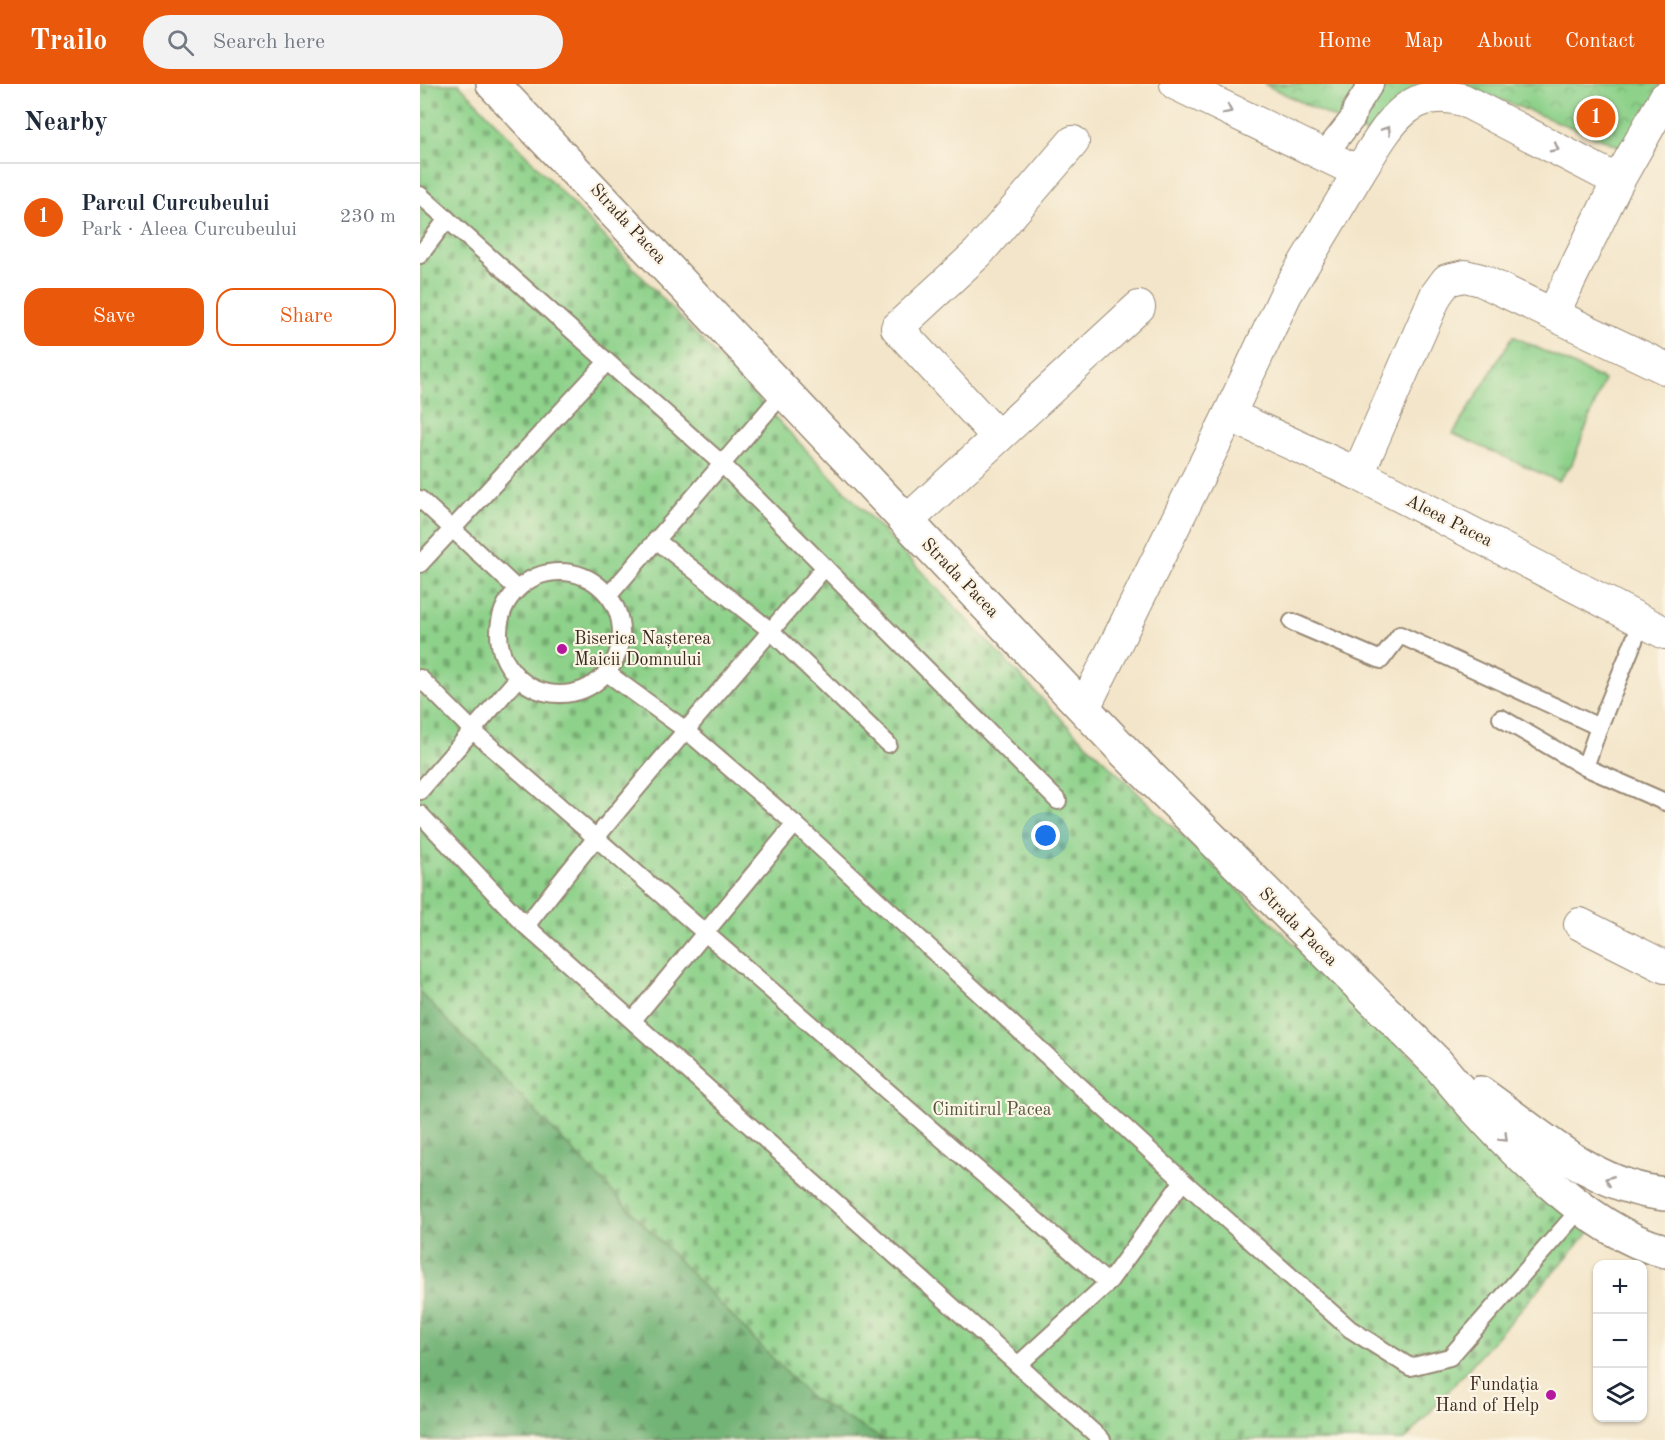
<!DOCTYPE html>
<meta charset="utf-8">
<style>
:root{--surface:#fff;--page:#f2f2f3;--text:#1f2937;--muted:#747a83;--line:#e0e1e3;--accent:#ea580c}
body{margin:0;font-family:"Old Standard TT",serif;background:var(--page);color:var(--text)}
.controls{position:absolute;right:18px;bottom:18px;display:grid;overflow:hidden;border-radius:12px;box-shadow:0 2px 4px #0004}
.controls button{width:54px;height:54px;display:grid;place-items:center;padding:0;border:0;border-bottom:2px solid var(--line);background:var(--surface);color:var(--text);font:30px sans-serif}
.you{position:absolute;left:626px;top:752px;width:21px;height:21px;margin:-15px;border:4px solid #fff;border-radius:50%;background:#1a73e8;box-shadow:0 0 0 9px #1a73e833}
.badge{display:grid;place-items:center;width:39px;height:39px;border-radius:50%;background:var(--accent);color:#fff;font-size:20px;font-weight:700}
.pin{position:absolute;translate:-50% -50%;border:3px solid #fff;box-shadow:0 2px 6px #0006}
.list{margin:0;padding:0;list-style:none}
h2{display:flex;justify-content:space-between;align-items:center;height:78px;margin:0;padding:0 24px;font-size:26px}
h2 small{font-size:20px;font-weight:400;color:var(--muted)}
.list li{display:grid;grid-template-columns:39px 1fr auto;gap:18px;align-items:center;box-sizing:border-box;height:108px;padding:0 24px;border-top:2px solid var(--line)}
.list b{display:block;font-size:22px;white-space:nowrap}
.list p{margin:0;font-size:20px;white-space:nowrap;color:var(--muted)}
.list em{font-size:20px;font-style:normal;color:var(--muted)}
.actions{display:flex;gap:12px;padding:18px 24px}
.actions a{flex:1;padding:14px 0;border:2px solid var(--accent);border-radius:18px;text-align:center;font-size:21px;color:var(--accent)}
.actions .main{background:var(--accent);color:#fff}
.icon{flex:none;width:33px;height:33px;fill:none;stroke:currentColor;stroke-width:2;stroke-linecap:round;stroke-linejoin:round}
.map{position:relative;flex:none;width:1245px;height:1356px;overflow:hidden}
header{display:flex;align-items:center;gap:36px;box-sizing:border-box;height:84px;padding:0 30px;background:var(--accent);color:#fff}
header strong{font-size:28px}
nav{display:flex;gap:33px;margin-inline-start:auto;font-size:21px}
.search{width:420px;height:54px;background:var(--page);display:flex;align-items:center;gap:15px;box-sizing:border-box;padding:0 21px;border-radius:33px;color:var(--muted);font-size:22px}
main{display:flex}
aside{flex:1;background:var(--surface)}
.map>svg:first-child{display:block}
</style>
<header>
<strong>Trailo</strong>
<div class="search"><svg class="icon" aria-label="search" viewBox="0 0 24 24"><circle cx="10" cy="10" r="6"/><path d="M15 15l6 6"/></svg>Search here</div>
<nav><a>Home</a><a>Map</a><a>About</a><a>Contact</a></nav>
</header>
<main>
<aside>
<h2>Nearby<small></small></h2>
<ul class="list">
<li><span class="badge">1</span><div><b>Parcul Curcubeului</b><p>Park · Aleea Curcubeului</p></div><em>230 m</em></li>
</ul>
<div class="actions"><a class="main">Save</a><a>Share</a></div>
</aside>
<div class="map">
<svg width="1245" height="1356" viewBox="0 0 1245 1356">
<defs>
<pattern id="grass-tufts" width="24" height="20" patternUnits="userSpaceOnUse" patternTransform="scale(1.5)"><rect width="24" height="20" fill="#8dd18a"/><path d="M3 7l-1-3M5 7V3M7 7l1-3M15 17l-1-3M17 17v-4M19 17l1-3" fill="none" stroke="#74aa70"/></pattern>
<pattern id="forest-firs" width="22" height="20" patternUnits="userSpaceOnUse" patternTransform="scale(1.5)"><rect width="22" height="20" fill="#72b376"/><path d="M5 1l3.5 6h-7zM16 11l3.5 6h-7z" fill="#5f9260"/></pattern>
<pattern id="cemetery-stones" width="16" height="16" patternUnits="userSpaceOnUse" patternTransform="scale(1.5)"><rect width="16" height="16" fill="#8dd18a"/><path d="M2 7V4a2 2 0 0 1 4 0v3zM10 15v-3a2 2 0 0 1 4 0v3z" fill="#74aa70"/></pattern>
<pattern id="park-crowns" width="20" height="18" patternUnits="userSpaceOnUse" patternTransform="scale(1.5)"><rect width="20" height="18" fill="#8dd18a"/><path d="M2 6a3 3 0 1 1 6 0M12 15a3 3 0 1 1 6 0" fill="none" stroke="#74aa70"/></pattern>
</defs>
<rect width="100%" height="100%" fill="#fcf5e5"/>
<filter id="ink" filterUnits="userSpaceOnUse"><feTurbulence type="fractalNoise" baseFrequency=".0167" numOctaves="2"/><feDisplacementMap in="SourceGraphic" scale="12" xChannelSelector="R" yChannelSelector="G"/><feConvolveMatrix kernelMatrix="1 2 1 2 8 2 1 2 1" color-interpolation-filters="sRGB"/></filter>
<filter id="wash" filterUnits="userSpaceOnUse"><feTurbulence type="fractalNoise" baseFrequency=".008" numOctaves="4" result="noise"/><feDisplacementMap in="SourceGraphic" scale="24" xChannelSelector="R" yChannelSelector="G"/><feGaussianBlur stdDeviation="1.35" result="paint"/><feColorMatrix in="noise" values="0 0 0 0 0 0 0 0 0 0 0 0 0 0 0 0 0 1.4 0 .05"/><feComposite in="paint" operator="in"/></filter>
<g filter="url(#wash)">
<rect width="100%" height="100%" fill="#f3e5c9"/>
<!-- grass -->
<polygon fill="url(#grass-tufts)" stroke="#647e54" stroke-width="1.5" points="1093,252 1184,296 1152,380 1138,397 1033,350"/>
<!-- forest -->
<polygon fill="url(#forest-firs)" stroke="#566e4a" stroke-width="1.5" points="0,908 390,1313 464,1356 0,1356"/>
<!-- cemetery -->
<polygon fill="url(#cemetery-stones)" stroke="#647e54" stroke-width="1.5" points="0,0 39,0 645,639 1171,1146 985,1356 464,1356 390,1313 0,908"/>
<!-- park -->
<g fill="url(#park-crowns)" stroke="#647e54" stroke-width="1.5">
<polygon points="844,0 1003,0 947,50"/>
<polygon points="1040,0 1244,0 1207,65"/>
</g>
</g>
<g filter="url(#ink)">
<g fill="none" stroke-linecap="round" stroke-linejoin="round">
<defs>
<g id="service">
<polyline points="0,111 302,380 638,717"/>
<polyline points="0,171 27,135"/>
<polyline points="0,415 97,505"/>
<polyline points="236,456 351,547 468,660"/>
<polyline points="0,480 187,278"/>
<circle cx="140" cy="549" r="61"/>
<polyline points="189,511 365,307"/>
<polyline points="872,538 961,576 980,551 1179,643 1222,537"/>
<polyline points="187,589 267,647 375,740 763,1097 930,1245 990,1283 1030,1273 1161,1124"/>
<polyline points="0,594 53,647 688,1199"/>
<polyline points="1081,634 1165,683 1245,718"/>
<polyline points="1165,683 1179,643"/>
<polyline points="0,707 98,594"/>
<polyline points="0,730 106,842 682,1356"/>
<path d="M 106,842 C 201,718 305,602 405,483"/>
<polyline points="213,936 375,740"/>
<polyline points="599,1280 688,1199 763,1097"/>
</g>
<polyline id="pedestrian" points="903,72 933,34 935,25 951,0"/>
<g id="minor">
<path d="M 756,0 L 939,88 C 966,46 986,0 1043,16 L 1198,97 L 1245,14"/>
<polyline points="1133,230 1198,97"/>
<polyline points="809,331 866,210 939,88"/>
<polyline points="578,353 477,244 558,169 653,58"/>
<polyline points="938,390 1016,211 1027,196 1045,192 1061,196 1245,284"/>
<polyline points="486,438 719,223"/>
<polyline points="664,624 809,331 938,390 1245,549"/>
<polyline points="1160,840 1245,883"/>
</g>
<g id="secondary">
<path d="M 73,0 L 705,668 L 1017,979 C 1069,1043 1164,1148 1245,1167"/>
<path d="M 1060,1009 C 1118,1049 1172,1103 1245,1110"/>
</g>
</defs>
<!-- service casing -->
<use href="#service" stroke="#978874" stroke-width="20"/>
<!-- pedestrian casing -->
<use href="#pedestrian" stroke="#978874" stroke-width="27"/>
<!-- minor casing -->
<use href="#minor" stroke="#978874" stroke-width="34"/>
<!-- secondary casing -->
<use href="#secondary" stroke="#978874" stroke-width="36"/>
<!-- service -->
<use href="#service" stroke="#fff" stroke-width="16"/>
<!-- pedestrian -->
<use href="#pedestrian" stroke="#fff" stroke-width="24"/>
<!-- minor -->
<use href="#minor" stroke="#fff" stroke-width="32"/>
<!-- secondary -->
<use href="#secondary" stroke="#fff" stroke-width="33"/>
</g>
<!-- one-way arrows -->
<defs><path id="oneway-chevron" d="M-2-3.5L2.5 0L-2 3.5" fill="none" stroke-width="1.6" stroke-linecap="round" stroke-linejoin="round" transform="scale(1.5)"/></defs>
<g stroke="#a79f9a">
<use href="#oneway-chevron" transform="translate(808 26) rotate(26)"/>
<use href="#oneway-chevron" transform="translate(967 46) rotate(-57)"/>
<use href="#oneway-chevron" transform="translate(1135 64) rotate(28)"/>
<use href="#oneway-chevron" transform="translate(1084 1054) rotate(45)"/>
<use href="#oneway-chevron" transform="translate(1189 1096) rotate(-158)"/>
</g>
</g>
<!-- markers -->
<g fill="#b5179e" stroke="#fcf5e5" stroke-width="2">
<circle cx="142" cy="565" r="6"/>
<circle cx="1131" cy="1311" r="6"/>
</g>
<g text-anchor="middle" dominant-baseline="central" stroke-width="4.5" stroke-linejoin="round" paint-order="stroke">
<!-- street labels -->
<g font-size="18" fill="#3b2a1e" stroke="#fcf5e5">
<text transform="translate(208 140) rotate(47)">Strada Pacea</text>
<text transform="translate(1029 437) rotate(27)">Aleea Pacea</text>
<text transform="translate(540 494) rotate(46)">Strada Pacea</text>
<text transform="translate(878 843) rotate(45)">Strada Pacea</text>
</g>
<!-- poi labels -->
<g font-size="18" fill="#3b2a1e" stroke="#fcf5e5" text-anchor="start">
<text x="154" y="555">Biserica Nașterea<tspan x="154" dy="21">Maicii Domnului</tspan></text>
<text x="1119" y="1301" text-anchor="end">Fundația<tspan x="1119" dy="21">Hand of Help</tspan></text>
</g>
<!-- park labels -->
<g font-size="18" fill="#505439" stroke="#fcf5e5">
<text x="572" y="1026">Cimitirul Pacea</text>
</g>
</g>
</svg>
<div class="controls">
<button>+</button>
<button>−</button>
<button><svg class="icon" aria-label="layers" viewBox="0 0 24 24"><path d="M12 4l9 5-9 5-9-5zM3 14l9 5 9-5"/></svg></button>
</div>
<div class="you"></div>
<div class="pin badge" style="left:1176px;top:34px">1</div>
</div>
</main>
